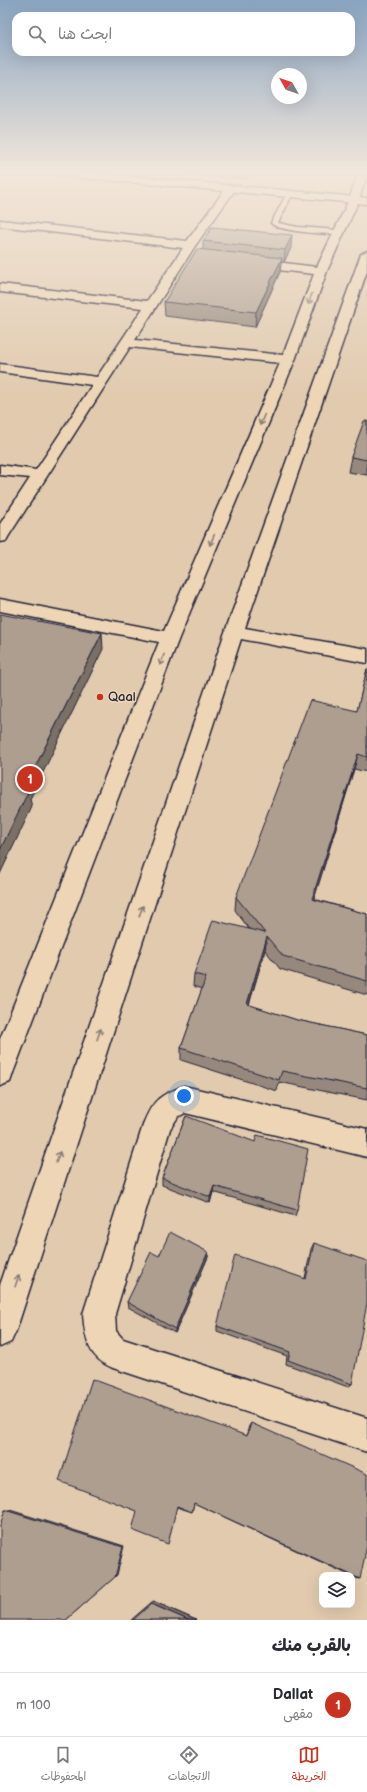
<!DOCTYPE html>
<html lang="ar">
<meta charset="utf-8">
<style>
:root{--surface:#fff;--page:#f7f7f7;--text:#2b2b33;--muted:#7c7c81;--line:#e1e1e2;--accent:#c8321e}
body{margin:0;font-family:"Balsamiq Sans","Playpen Sans Arabic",sans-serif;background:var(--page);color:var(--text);direction:rtl}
.controls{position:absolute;right:12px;bottom:12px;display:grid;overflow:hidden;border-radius:8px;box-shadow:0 4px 16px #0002}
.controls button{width:36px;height:36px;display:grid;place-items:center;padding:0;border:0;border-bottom:1px solid var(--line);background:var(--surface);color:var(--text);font:20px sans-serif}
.compass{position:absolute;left:271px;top:68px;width:36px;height:36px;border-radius:50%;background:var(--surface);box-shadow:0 4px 16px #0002;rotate:310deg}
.you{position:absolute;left:184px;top:1096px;width:14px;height:14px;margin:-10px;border:3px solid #fff;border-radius:50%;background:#1a73e8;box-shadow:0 0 0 6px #1a73e833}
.badge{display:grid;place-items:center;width:26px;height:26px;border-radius:50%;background:var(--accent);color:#fff;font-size:13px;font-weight:700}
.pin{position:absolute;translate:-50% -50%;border:2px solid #fff;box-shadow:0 1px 4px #0006}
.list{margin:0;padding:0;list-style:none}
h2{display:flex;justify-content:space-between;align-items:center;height:52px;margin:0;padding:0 16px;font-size:17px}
h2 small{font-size:13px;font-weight:400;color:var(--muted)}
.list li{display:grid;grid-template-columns:26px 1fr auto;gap:12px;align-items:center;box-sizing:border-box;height:64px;padding:0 16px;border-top:1px solid var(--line)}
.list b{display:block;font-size:15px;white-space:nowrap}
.list p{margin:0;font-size:13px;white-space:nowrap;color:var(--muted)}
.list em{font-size:13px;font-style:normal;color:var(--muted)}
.icon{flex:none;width:22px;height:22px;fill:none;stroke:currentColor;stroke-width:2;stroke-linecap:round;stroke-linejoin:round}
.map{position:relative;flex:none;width:367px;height:1620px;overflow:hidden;direction:ltr}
.search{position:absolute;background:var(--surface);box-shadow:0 4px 16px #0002;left:12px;right:12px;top:12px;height:44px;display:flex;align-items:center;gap:10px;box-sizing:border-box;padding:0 14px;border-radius:12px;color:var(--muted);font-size:15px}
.sheet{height:116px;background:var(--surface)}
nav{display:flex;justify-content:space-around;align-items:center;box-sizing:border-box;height:56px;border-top:1px solid var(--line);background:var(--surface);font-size:11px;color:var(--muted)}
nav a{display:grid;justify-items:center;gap:2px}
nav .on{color:var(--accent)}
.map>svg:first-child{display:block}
</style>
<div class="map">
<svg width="367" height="1620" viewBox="0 0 367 1620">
<rect width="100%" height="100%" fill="#e1caae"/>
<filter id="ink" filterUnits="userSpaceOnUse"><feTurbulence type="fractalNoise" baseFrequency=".025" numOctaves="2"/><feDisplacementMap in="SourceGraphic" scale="8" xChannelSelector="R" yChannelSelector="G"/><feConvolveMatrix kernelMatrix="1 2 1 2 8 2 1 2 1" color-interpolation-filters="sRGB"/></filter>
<g filter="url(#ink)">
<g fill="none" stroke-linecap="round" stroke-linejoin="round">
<defs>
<path id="service" d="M 289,193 L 292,195 L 278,223 L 298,227 L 339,230 L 341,231 L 341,233 C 330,236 277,231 271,223 L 286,195 Z"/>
<g id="minor">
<polygon points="358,173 367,173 359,200 327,271 295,360 179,638 13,1073 10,1082 0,1086 0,1039 159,642 0,611 0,599 164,631 280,363 130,347 8,537 6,541 0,542 0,524 30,478 0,475 0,465 36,470 92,385 0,372 0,364 97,377 143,308 0,292 0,284 147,301 183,248 0,226 0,220 187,241 226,188 234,188 235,190 195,246 135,340 283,355 314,274 251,267 245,263 251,259 317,267 349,200"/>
<polygon points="367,251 367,271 245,628 367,649 367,663 241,639 16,1331 11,1342 0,1347 0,1285 225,632 361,254"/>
<path d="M 184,1086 L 367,1129 L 367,1157 L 185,1113 L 178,1117 L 170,1129 L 115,1314 L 116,1331 L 123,1339 L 367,1418 L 367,1452 L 113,1368 C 88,1358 85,1339 83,1314 L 144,1122 C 154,1098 161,1095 184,1086 Z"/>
</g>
<polygon id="tertiary" points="55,173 97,173 367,198 367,204 60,176"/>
</defs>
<!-- service casing -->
<use href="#service" stroke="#22223b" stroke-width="3"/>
<!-- minor casing -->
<use href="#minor" stroke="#22223b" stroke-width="3"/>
<!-- tertiary casing -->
<use href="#tertiary" stroke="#22223b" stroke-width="3"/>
<!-- service -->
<use href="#service" fill="#edd5b5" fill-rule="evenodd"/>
<!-- minor -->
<use href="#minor" fill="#edd5b5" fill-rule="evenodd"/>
<!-- tertiary -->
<use href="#tertiary" fill="#edd5b5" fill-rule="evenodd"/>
</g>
<!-- wall -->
<g fill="#96887c" stroke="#22223b">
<polygon points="182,173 250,173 246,179"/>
<polygon points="203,241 291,248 284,262 281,262 280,272 255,327 165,316 164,302 203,250"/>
<polygon points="367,421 367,475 348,472 351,457"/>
<polygon points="367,669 367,772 354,769 314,899 367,914 367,995 280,969 265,950 249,1005 297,1020 367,1035 367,1100 279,1082 277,1091 181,1060 181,1048 202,989 193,986 194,974 249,929 235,910 236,897 357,711"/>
<polygon points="186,1116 297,1210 295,1216 213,1192 210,1203 162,1185 162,1178"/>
<polygon points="314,1243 352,1384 348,1387 286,1364 287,1356 217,1331 217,1326 305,1278 311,1249"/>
<polygon points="208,1252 208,1257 175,1333 128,1307 127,1302 159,1256"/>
<polygon points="251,1423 360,1579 355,1578 352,1576 352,1575 349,1575 194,1503 192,1512 177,1507 137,1511 246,1436 249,1426"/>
<polygon points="153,1601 196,1620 131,1620"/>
</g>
<!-- shaded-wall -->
<g fill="#7a6f65" stroke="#22223b">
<polygon points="246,173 250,173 246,179"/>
<polygon points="292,235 291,248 284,262 285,250"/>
<polygon points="282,258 280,272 255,327 256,312"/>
<polygon points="102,633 103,649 30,799 32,807 0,874 0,850 23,791"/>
<polygon points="358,754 354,769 310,912 312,899"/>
<polygon points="267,937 265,950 245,1017 247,1004"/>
<polygon points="214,1186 213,1192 210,1203 210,1197"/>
<polygon points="208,1252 208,1257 175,1333 175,1329"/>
<polygon points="5,1510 10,1510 124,1546 117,1575 66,1620"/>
<polygon points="153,1601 196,1620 188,1620 151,1604"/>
</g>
<!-- building -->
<g fill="#ae9e90" stroke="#22223b">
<polygon points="212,227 292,235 285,250 203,241"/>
<polygon points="197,249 282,258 256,312 164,302"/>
<polygon points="364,421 367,421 367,460 351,457"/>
<polygon points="0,614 102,633 23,791 28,792 0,850"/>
<polygon points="367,669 367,757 358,754 312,899 367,914 367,981 283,956 267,937 247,1004 297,1020 367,1035 367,1088 282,1071 279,1080 181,1048 206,977 194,974 213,920 265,933 236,897 310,700 357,711"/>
<polygon points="186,1116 255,1142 257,1135 308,1149 297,1210 214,1186 210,1197 162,1178"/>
<polygon points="170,1232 208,1252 175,1329 127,1302 151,1252 159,1256"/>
<polygon points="314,1243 367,1261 367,1303 352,1384 288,1360 290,1352 217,1326 235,1255 306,1279"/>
<polygon points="92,1379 247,1436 251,1423 367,1474 367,1545 360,1579 194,1503 192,1512 177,1506 168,1544 132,1530 137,1511 59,1481"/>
<polygon points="5,1510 123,1547 115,1577 66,1620 0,1620 0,1525"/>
<polygon points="151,1604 188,1620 133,1620"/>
</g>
<!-- one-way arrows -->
<defs><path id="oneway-shaft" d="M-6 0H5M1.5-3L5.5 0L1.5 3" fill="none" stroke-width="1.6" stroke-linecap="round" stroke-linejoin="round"/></defs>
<g stroke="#887c78">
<use href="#oneway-shaft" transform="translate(310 299) rotate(110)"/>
<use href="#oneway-shaft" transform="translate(262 420) rotate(113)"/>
<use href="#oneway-shaft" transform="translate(212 540) rotate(113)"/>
<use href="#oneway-shaft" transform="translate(162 660) rotate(111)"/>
<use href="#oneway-shaft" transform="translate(141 911) rotate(-71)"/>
<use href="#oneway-shaft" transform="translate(99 1034) rotate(-71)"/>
<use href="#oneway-shaft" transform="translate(58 1157) rotate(-71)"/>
<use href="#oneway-shaft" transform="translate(17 1281) rotate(-71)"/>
</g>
</g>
<!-- sky -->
<linearGradient id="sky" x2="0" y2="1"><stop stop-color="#89a4c0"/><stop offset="0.43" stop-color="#f2e7db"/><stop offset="1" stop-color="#f2e7db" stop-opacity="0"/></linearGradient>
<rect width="367" height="400" fill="url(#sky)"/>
<!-- markers -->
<circle fill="#c8321e" stroke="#edd5b5" stroke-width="1.5" cx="100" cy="697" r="4"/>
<g text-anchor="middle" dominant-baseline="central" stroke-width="3" stroke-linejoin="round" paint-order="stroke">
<!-- poi labels -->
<g font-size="13" fill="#22223b" stroke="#edd5b5" text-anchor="start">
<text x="108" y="697">Qaal</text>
</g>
</g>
</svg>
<div class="controls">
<button><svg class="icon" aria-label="layers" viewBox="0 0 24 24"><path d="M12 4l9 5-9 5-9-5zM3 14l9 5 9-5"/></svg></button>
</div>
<svg class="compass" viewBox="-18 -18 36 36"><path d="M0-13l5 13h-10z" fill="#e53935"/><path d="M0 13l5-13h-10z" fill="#7c7c81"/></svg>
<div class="you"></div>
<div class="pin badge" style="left:30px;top:779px">1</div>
<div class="search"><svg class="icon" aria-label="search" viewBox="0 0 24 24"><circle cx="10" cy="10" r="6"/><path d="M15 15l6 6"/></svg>ابحث هنا</div>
</div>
<section class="sheet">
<h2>بالقرب منك<small></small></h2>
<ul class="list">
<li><span class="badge">1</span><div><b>Dallat</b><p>مقهى</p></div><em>100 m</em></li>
</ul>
</section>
<nav>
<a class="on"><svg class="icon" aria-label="map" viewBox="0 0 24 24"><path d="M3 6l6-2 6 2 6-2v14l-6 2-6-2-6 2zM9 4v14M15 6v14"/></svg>الخريطة</a>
<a><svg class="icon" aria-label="directions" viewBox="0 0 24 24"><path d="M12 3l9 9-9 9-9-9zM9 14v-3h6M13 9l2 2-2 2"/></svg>الاتجاهات</a>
<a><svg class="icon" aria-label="saved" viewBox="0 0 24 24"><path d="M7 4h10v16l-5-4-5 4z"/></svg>المحفوظات</a>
</nav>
